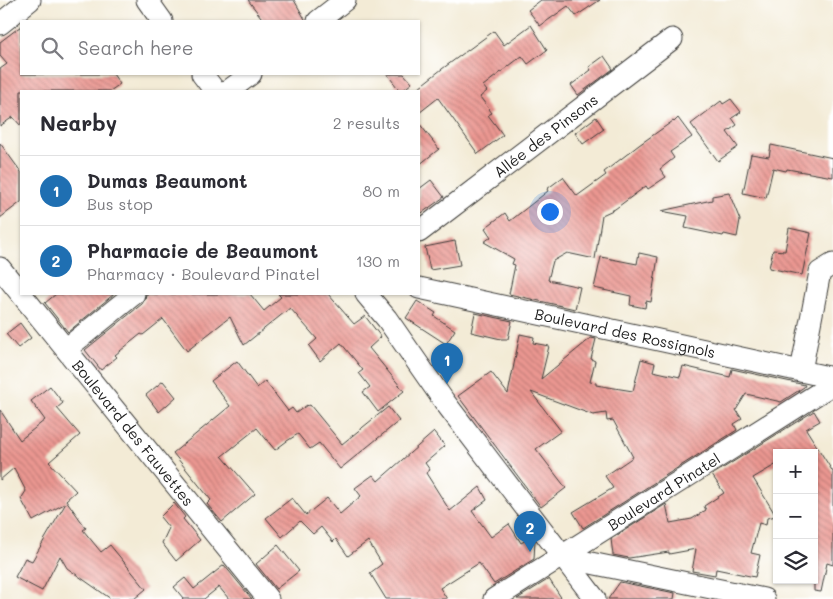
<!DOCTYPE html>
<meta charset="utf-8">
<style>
:root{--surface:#fff;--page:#f7f7f7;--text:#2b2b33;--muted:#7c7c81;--line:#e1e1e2;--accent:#1f6fb2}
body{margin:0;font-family:Mali,sans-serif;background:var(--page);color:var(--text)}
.controls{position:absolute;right:15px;bottom:15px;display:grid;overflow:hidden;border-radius:0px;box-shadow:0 1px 4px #0004}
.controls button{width:45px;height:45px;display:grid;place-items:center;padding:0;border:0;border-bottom:1px solid var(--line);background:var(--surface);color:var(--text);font:25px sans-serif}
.you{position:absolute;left:549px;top:211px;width:18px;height:18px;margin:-12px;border:4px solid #fff;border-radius:50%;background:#1a73e8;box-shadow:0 0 0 8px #1a73e833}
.badge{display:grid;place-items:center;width:32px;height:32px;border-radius:50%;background:var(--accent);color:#fff;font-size:16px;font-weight:700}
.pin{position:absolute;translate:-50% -41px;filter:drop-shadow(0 1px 2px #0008)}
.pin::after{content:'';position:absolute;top:26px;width:18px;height:15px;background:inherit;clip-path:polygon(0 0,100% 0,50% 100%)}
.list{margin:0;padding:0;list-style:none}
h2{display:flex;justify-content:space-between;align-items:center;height:65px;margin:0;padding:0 20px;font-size:21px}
h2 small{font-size:16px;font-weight:400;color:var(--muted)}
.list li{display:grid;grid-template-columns:32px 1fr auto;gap:15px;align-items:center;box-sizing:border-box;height:70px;padding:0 20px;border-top:1px solid var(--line)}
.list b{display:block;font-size:19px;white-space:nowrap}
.list p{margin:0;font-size:16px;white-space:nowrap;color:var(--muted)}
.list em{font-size:16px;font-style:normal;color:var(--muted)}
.icon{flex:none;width:28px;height:28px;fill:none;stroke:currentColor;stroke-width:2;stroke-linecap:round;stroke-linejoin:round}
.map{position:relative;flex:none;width:833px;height:599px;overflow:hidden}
.search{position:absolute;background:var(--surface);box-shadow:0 1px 4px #0004;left:20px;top:20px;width:400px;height:55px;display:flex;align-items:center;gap:12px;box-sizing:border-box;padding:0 18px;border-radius:0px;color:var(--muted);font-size:19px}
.panel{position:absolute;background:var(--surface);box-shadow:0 1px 4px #0004;left:20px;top:90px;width:400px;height:205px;border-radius:0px}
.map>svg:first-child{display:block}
</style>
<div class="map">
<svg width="833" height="599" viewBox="0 0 833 599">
<defs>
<pattern id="building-back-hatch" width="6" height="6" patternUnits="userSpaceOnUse" patternTransform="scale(1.25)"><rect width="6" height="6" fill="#eb9791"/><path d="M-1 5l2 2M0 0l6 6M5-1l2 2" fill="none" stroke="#be7a76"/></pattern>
</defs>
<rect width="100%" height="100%" fill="#fff"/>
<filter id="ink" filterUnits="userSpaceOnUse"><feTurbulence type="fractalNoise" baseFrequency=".02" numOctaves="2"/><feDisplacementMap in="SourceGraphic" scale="10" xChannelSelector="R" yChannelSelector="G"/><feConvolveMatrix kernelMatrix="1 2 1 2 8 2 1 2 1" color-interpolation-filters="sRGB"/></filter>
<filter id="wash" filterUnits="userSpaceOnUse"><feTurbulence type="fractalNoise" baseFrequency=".0096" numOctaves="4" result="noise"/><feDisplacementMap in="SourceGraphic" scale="20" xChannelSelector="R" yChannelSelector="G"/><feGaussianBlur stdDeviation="1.12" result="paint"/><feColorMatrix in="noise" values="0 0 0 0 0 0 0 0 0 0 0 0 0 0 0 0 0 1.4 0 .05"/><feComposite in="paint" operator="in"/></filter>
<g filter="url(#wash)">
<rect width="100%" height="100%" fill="#f3ebd6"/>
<g id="blocks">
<!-- building -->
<g fill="url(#building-back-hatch)">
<polygon points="248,0 294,0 306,21 264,21"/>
<polygon points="541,0 600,0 576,16 568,6 540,26 528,10"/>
<polygon points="531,25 547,50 528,64 522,56 483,86 487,91 480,97 492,113 488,115 503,135 478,154 438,98 419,113 419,87 442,69 494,31 504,45"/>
<polygon points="21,26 21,74 113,74 120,84 110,91 21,91 21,126 13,117 0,126 0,69 7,64 0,56 0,42"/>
<polygon points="604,56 613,69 578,95 571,85 591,70 589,67"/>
<polygon points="387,74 404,74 412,83 402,91 400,91"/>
<polygon points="731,99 741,112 732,118 737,125 727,132 738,147 718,161 691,124 721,101 723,104"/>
<polygon points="596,117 604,129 583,144 575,133"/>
<polygon points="678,118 692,137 670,152 674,158 660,169 666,177 648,189 646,186 615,209 602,215 595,259 567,253 553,261 548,280 580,287 575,309 509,294 515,265 512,264 514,259 484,242 491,237 485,228 505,213 510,221 548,191 547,189 563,177 577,196 606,175 604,172 639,145 673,121 674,122"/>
<polygon points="419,123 439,149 419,165"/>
<polygon points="0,143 21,172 21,202 0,218"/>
<polygon points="771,145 833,158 833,177 787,169 786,171 773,168 766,198 743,193 751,154 769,157"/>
<polygon points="431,180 444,197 419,215 419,189"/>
<polygon points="729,193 740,220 737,237 724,234 723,236 685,228 688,216 661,211 712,200 712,196"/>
<polygon points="789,228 811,233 802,275 769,268 773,250 785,251"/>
<polygon points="455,241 460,265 430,270 425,247"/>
<polygon points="639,253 658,257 651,302 646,301 645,308 630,305 631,296 594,288 601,257 637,264"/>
<polygon points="56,294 114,294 68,332 45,303"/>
<polygon points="146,294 250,294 264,311 281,297 278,294 328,294 354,324 365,316 381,337 369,348 404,391 378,412 363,392 370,387 359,373 363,370 341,343 320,361 309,346 317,339 290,308 244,345 230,317 187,351 163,319 143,335 141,334 115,355 117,357 101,370 85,350 142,304 145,299"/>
<polygon points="417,301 436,313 434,316 455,330 446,344 406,318"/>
<polygon points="475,313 512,321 508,339 501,339 471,332"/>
<polygon points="20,323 31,338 18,348 6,334"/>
<polygon points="520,334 534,337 533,343 549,346 541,379 591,338 596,339 591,359 595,361 590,382 596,383 596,385 633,391 641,359 655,363 653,371 680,377 683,366 730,377 732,369 805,385 804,387 781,402 777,401 746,394 736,410 742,419 734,424 737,430 583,528 573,512 613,488 605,476 633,457 613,420 607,421 606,413 593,415 531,392 561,431 536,449 566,488 541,507 458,396 491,372 508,394"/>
<polygon points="237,361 257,388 265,381 288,411 292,408 296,413 307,405 308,406 310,405 342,444 388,407 399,421 340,469 319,443 310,449 298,434 287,441 275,450 257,428 222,456 255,494 222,522 207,504 211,500 173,453 230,406 211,381"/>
<polygon points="163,381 176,397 159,412 146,395"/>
<polygon points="50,386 63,403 57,408 80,435 49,462 76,491 66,500 86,528 83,530 101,552 110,545 146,589 134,599 111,599 67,568 60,556 42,591 15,577 25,558 32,561 66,503 33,521 21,499 26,491 14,468 0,480 0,410 20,440 45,420 31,401"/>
<polygon points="814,411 820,421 806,429 833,472 833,565 827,563 821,592 814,591 814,453 777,453 777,464 753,478 776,516 767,518 766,525 759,523 751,553 760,555 755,577 716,569 715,575 692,571 696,549 669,554 669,552 629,558 613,555 611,539 666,504 670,523 692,519 706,510 704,506 724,493 712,475"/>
<polygon points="434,432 445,446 425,463 430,470 426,473 450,511 480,487 487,500 472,511 491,537 509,524 521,543 532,537 535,540 534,559 494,584 479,563 440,588 447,599 386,599 370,573 382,564 368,541 348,556 336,539 333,542 321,527 313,534 300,521 282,537 266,518 292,498 306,515 327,498 340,514 361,496 355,488 373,475 378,481"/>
<polygon points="174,503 185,517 183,519 200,540 176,561 162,543 169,528 160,517"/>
<polygon points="278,545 299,571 276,589 256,564"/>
<polygon points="224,565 252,599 229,599 219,587 204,599 182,599 183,598 174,587 185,578 194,589"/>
<polygon points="549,579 562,599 517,599"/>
<polygon points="620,582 675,593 674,599 608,599"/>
</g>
</g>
</g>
<g filter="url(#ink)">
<use href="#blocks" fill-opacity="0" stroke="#3c3b38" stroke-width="1"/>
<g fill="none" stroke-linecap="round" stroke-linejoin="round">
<defs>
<g id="minor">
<polyline points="147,0 162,21"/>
<polyline points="318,21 345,0"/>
<polyline points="0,24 30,0"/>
<polyline points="202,74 215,91"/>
<polyline points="228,91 251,74"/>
<path id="s1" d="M 419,232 L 672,39"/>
<path id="s2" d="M 0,268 L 268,599"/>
<path id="s3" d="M 419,288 L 833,378"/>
<polyline points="366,294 387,319 444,401 595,599"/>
<polyline points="66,349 134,294"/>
<polyline points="801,371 820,272 833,264"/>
<polyline points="562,557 764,599"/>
<path id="s4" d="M 494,599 L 833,384"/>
</g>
</defs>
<!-- minor casing -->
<use href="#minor" stroke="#3c3b38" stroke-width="23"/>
<!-- minor -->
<use href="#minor" stroke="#fff" stroke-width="21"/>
</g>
</g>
<g text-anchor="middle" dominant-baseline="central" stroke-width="4" stroke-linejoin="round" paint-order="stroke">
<!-- street labels -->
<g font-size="15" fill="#1c1c1c" stroke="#fff">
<text stroke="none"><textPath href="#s1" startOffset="159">Allée des Pinsons</textPath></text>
<text stroke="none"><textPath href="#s3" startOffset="211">Boulevard des Rossignols</textPath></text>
<text stroke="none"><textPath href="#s2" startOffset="212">Boulevard des Fauvettes</textPath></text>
<text stroke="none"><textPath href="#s4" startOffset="201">Boulevard Pinatel</textPath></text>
</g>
</g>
</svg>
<div class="controls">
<button>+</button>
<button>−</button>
<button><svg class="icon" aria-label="layers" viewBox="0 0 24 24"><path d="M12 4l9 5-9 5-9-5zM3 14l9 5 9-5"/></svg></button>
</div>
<div class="you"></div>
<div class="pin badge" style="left:447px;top:384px">1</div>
<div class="pin badge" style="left:530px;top:552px">2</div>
<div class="search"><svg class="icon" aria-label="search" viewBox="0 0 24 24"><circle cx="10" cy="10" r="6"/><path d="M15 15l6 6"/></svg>Search here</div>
<section class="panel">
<h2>Nearby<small>2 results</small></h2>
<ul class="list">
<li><span class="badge">1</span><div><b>Dumas Beaumont</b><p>Bus stop</p></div><em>80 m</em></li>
<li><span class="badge">2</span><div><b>Pharmacie de Beaumont</b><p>Pharmacy · Boulevard Pinatel</p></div><em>130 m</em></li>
</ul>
</section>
</div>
